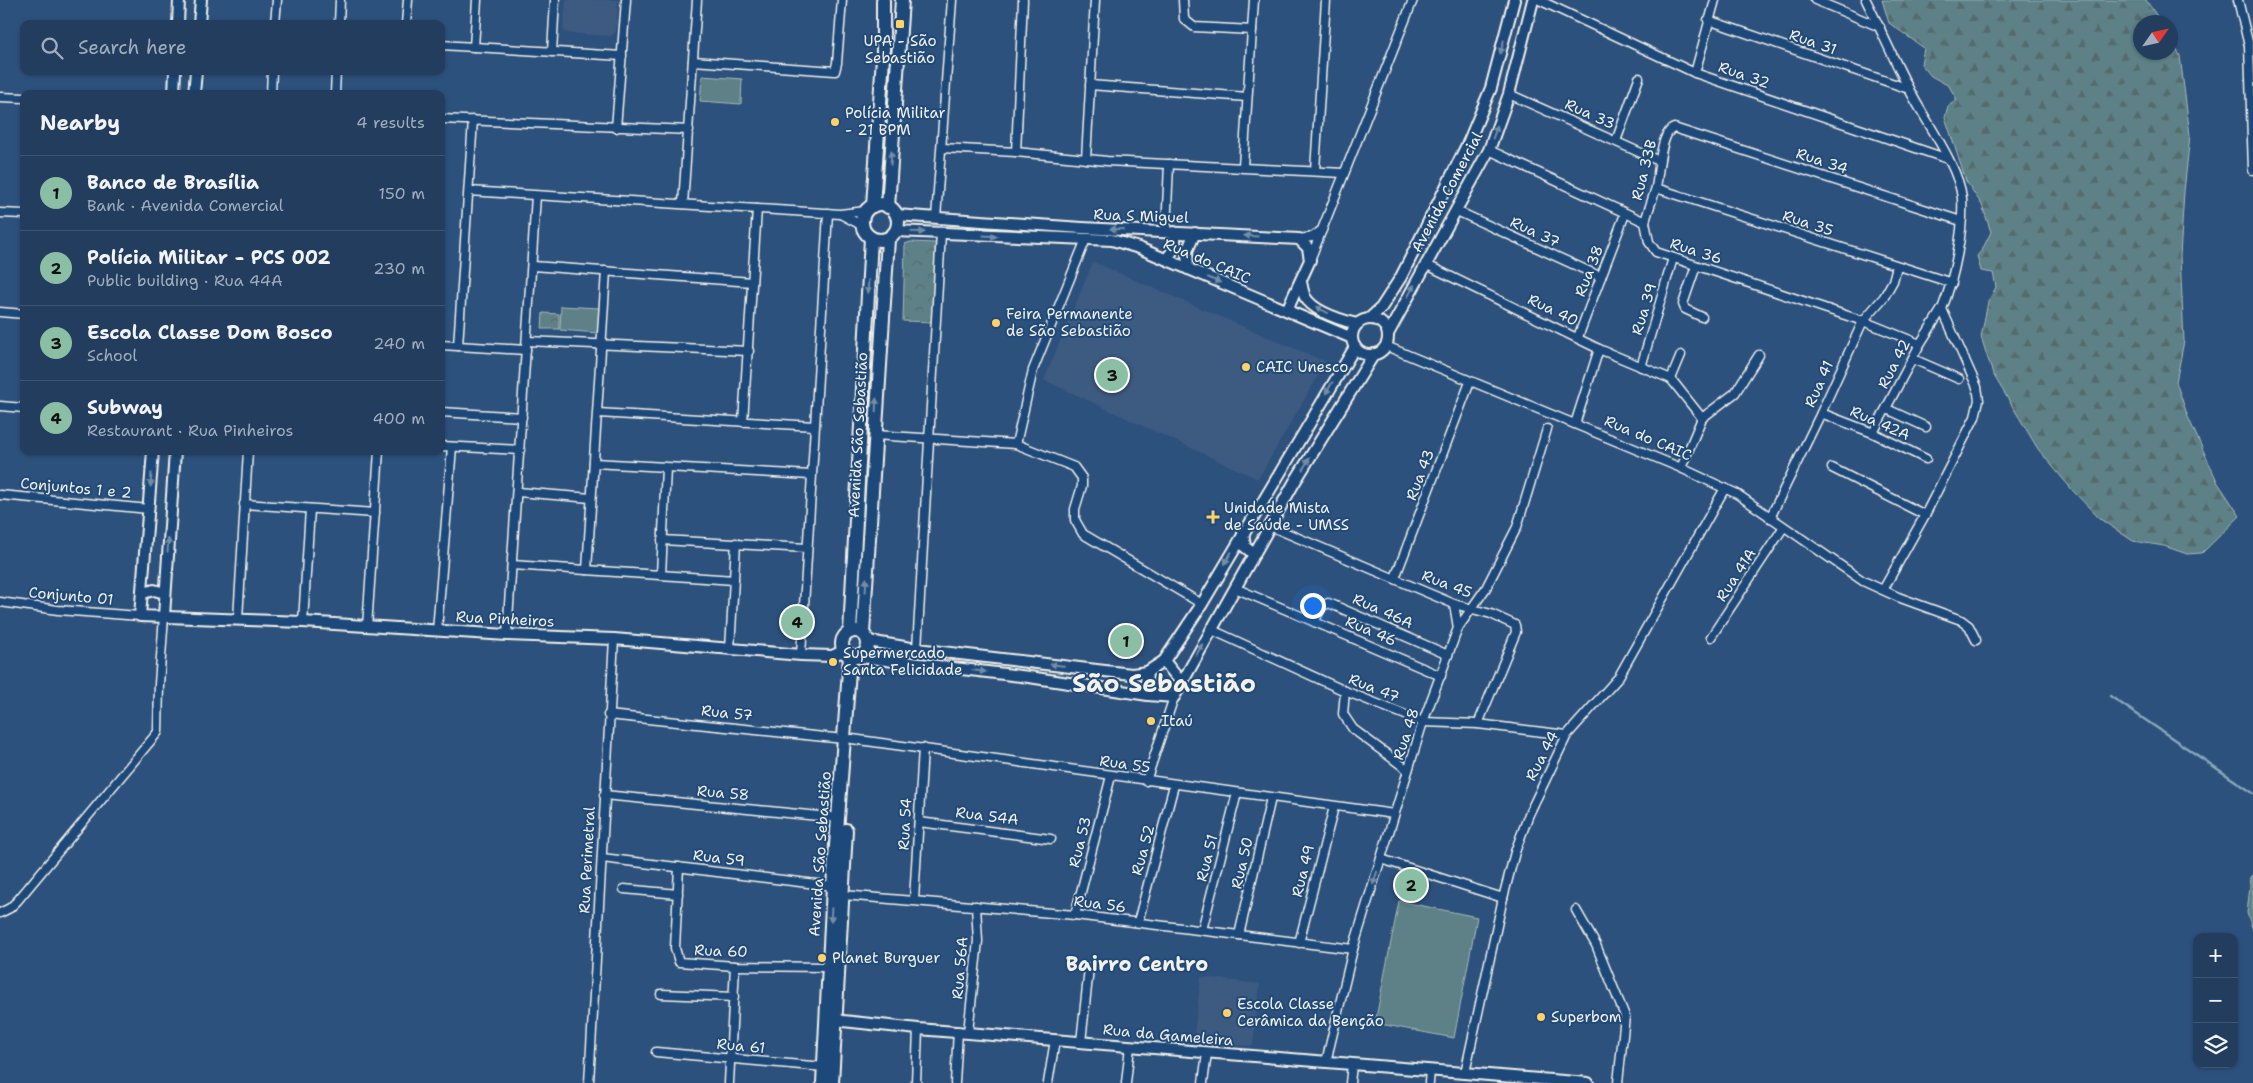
<!DOCTYPE html>
<meta charset="utf-8">
<style>
:root{--surface:#223d5e;--page:#2e4867;--text:#f1f3f6;--muted:#a2aebc;--line:#3f5673;--accent:#8abfa5}
body{margin:0;font-family:"Shantell Sans",sans-serif;background:var(--page);color:var(--text)}
.controls{position:absolute;right:15px;bottom:15px;display:grid;overflow:hidden;border-radius:10px;box-shadow:0 1px 4px #0004}
.controls button{width:45px;height:45px;display:grid;place-items:center;padding:0;border:0;border-bottom:1px solid var(--line);background:var(--surface);color:var(--text);font:25px sans-serif}
.compass{position:absolute;left:2133px;top:15px;width:45px;height:45px;border-radius:50%;background:var(--surface);box-shadow:0 1px 4px #0004;rotate:56deg}
.you{position:absolute;left:1312px;top:605px;width:18px;height:18px;margin:-12px;border:4px solid #fff;border-radius:50%;background:#1a73e8;box-shadow:0 0 0 8px #1a73e833}
.badge{display:grid;place-items:center;width:32px;height:32px;border-radius:50%;background:var(--accent);color:#111;font-size:16px;font-weight:700}
.pin{position:absolute;translate:-50% -50%;border:2px solid #fff;box-shadow:0 1px 5px #0006}
.list{margin:0;padding:0;list-style:none}
h2{display:flex;justify-content:space-between;align-items:center;height:65px;margin:0;padding:0 20px;font-size:21px}
h2 small{font-size:16px;font-weight:400;color:var(--muted)}
.list li{display:grid;grid-template-columns:32px 1fr auto;gap:15px;align-items:center;box-sizing:border-box;height:75px;padding:0 20px;border-top:1px solid var(--line)}
.list b{display:block;font-size:19px;white-space:nowrap}
.list p{margin:0;font-size:16px;white-space:nowrap;color:var(--muted)}
.list em{font-size:16px;font-style:normal;color:var(--muted)}
.icon{flex:none;width:28px;height:28px;fill:none;stroke:currentColor;stroke-width:2;stroke-linecap:round;stroke-linejoin:round}
.map{position:relative;flex:none;width:2253px;height:1083px;overflow:hidden}
.search{position:absolute;background:var(--surface);box-shadow:0 1px 4px #0004;left:20px;top:20px;width:425px;height:55px;display:flex;align-items:center;gap:12px;box-sizing:border-box;padding:0 18px;border-radius:10px;color:var(--muted);font-size:19px}
.panel{position:absolute;background:var(--surface);box-shadow:0 1px 4px #0004;left:20px;top:90px;width:425px;height:365px;border-radius:10px}
.map>svg:first-child{display:block}
</style>
<div class="map">
<svg width="2253" height="1083" viewBox="0 0 2253 1083">
<defs>
<pattern id="forest-firs" width="22" height="20" patternUnits="userSpaceOnUse" patternTransform="scale(1.25)"><rect width="22" height="20" fill="#5d8186"/><path d="M5 1l3.5 6h-7zM16 11l3.5 6h-7z" fill="#556a6c"/></pattern>
<pattern id="park-crowns" width="20" height="18" patternUnits="userSpaceOnUse" patternTransform="scale(1.25)"><rect width="20" height="18" fill="#5d8186"/><path d="M2 6a3 3 0 1 1 6 0M12 15a3 3 0 1 1 6 0" fill="none" stroke="#556a6c"/></pattern>
</defs>
<rect width="100%" height="100%" fill="#2d517d"/>
<filter id="ink" filterUnits="userSpaceOnUse"><feTurbulence type="fractalNoise" baseFrequency=".02" numOctaves="2"/><feDisplacementMap in="SourceGraphic" scale="10" xChannelSelector="R" yChannelSelector="G"/><feConvolveMatrix kernelMatrix="1 2 1 2 8 2 1 2 1" color-interpolation-filters="sRGB"/></filter>
<g filter="url(#ink)">
<!-- built -->
<g fill="#3e5a81">
<polygon points="566,0 618,0 616,32 610,36 567,33 563,30"/>
<polygon points="1093,262 1326,362 1258,479 1044,380"/>
<polygon points="1201,977 1260,984 1253,1046 1193,1043"/>
</g>
<!-- forest -->
<g fill="url(#forest-firs)" stroke="#a8b9b7">
<polygon points="1882,0 2146,0 2161,22 2140,22 2140,52 2170,52 2171,39 2180,56 2190,135 2184,192 2180,256 2184,341 2176,382 2188,417 2218,483 2240,516 2202,553 2187,554 2164,546 2133,541 2100,519 2073,491 2038,449 1993,374 1981,337 1988,302 1996,287 1993,273 1981,271 1977,256 1982,250 1991,232 1982,205 1966,181 1945,117 1948,106 1957,100 1949,86 1931,76 1921,64 1924,48 1889,23"/>
<polygon points="2253,875 2253,930 2247,913 2251,877"/>
</g>
<!-- park -->
<g fill="url(#park-crowns)" stroke="#a8b9b7">
<polygon points="910,242 936,243 933,322 903,321 905,244"/>
<polygon points="543,313 559,314 559,329 542,329"/>
</g>
<!-- pitch -->
<g fill="#5d8186" stroke="#a8b9b7">
<polygon points="702,76 742,79 741,104 700,101"/>
<polygon points="561,306 599,308 598,333 560,330"/>
<polygon points="1399,901 1477,917 1454,1038 1375,1023"/>
</g>
<g fill="none" stroke-linecap="round" stroke-linejoin="round">
<!-- stream -->
<polyline stroke="#87a8b8" stroke-width="2.5" points="2110,696 2253,793"/>
<defs>
<g id="minor">
<polyline points="1183,0 1184,19 1194,27 1252,30"/>
<polyline points="1539,0 1695,73 1948,159"/>
<polyline points="1815,0 1880,27"/>
<path d="M 1866,0 C 1881,30 1894,60 1909,89 C 1924,119 1959,166 1962,198 C 1964,231 1954,279 1942,309 L 1977,387 L 1979,400 L 1975,417 L 1925,515 L 1883,590"/>
<polyline points="2238,0 2249,46 2253,170"/>
<polyline points="1708,20 1909,89"/>
<polyline points="275,24 277,0"/>
<polyline points="339,24 340,0"/>
<polyline points="406,24 408,0"/>
<polyline points="441,45 622,56"/>
<polyline points="474,47 477,0"/>
<polyline points="552,52 555,0"/>
<polyline points="693,61 835,71 837,63 842,0"/>
<polyline points="1695,73 1715,0"/>
<polyline points="1090,85 1247,97"/>
<polyline points="271,94 272,71"/>
<polyline points="335,94 336,71"/>
<polyline points="1509,94 1659,161"/>
<polyline points="0,97 24,98"/>
<polyline points="441,119 689,130"/>
<polyline points="616,128 626,0"/>
<polyline points="1616,141 1639,78"/>
<polyline points="942,148 1016,152 1107,161 1344,173"/>
<polyline points="1489,150 1645,222 1649,242 1656,252 1863,321 1920,344"/>
<polyline points="1016,152 1023,0"/>
<polyline points="1086,159 1095,0"/>
<polyline points="1243,166 1254,0"/>
<polyline points="1315,170 1326,0"/>
<polyline points="1656,188 1952,283"/>
<polyline points="469,191 840,214 866,211"/>
<polyline points="683,204 697,0"/>
<polyline points="1457,211 1601,277"/>
<polyline points="0,213 24,214"/>
<polyline points="842,215 863,226"/>
<polyline points="936,218 952,0"/>
<path d="M 1645,222 C 1648,210 1653,199 1656,187 C 1659,174 1660,132 1674,128 L 1961,221"/>
<polyline points="1166,231 1169,164"/>
<polyline points="1299,239 1312,237 1322,230"/>
<polyline points="1310,260 1413,0"/>
<polyline points="1425,264 1599,349 1671,379 1702,418"/>
<polyline points="533,266 752,282"/>
<polyline points="1696,266 1683,304 1685,309 1702,317"/>
<polyline points="0,312 24,314"/>
<polyline points="1578,337 1625,214"/>
<polyline points="527,341 749,351"/>
<polyline points="441,345 526,350"/>
<polyline points="458,346 473,120"/>
<polyline points="1386,346 1681,468 1737,494 1863,581 1898,597 1961,620 1969,626 1976,640"/>
<polyline points="1913,359 1959,379"/>
<polyline points="1641,367 1673,258"/>
<polyline points="1671,379 1681,355"/>
<polyline points="0,406 24,408"/>
<polyline points="1887,409 1926,427"/>
<polyline points="441,412 522,417"/>
<polyline points="598,413 814,426"/>
<polyline points="1821,413 1873,433 1926,459"/>
<polyline points="743,422 757,209"/>
<polyline points="1575,424 1599,349"/>
<polyline points="1873,433 1920,344 1942,309"/>
<polyline points="874,435 1016,444 1074,467 1082,478 1082,486 1075,509 1075,520 1083,534 1202,604"/>
<polyline points="1016,444 1033,370 1086,239"/>
<polyline points="441,446 520,450"/>
<polyline points="594,463 811,475"/>
<polyline points="1681,468 1702,418 1735,393 1759,355"/>
<polyline points="1832,468 1925,515"/>
<polyline points="518,492 591,498"/>
<polyline points="0,495 149,509"/>
<polyline points="244,504 375,513"/>
<polyline points="1770,518 1821,413 1863,321 1884,297 1893,281 1897,266"/>
<polyline points="1270,526 1454,604 1491,614 1515,625 1516,632 1478,724"/>
<polyline points="662,540 807,548"/>
<polyline points="512,565 734,580"/>
<polyline points="587,570 606,271"/>
<polyline points="661,575 666,468"/>
<polyline points="1395,578 1470,382"/>
<polyline points="1235,588 1441,676"/>
<polyline points="0,602 58,610 140,616"/>
<polyline points="1454,604 1458,628"/>
<polyline points="238,619 248,451"/>
<polyline points="303,622 310,509"/>
<polyline points="1314,622 1322,607 1328,603 1331,604 1448,655"/>
<polyline points="367,627 379,451"/>
<polyline points="1210,629 1345,691 1423,722 1478,724 1567,735"/>
<polyline points="437,631 452,447"/>
<polyline points="507,635 536,196"/>
<polyline points="1711,637 1783,528"/>
<polyline points="730,649 736,543"/>
<polyline points="917,649 941,233"/>
<polyline points="801,655 828,213"/>
<polyline points="1345,691 1343,714 1353,729 1408,770"/>
<polyline points="608,715 844,739"/>
<polyline points="852,739 1394,814"/>
<polyline points="1146,781 1174,697"/>
<polyline points="604,795 839,818"/>
<polyline points="919,822 1051,839"/>
<polyline points="602,858 833,886"/>
<polyline points="1381,859 1503,898"/>
<polyline points="679,867 675,948 679,962 735,966 828,967"/>
<polyline points="624,889 678,894"/>
<polyline points="843,895 1075,915 1353,949"/>
<polyline points="914,900 923,748"/>
<polyline points="1576,910 1596,945 1625,1016 1618,1083"/>
<polyline points="0,913 10,908 18,900 158,732 159,684 164,616"/>
<polyline points="1075,915 1111,776"/>
<polyline points="1138,922 1174,785"/>
<polyline points="1202,930 1237,793"/>
<polyline points="1239,935 1271,798"/>
<polyline points="1299,943 1334,807"/>
<polyline points="661,994 734,997"/>
<polyline points="968,1032 978,941 976,906"/>
<polyline points="1081,1042 1089,968"/>
<polyline points="656,1052 824,1067"/>
<polyline points="1326,1062 1353,949 1423,722 1458,628 1486,588 1517,527 1547,429"/>
<polyline points="1465,1073 1503,898 1515,852 1529,814 1567,735 1618,678 1725,488"/>
<polyline points="589,1083 614,639"/>
<polyline points="729,1083 735,966"/>
<polyline points="916,1083 918,1029"/>
<polyline points="955,1083 958,1031"/>
<polyline points="1048,1083 1055,1040"/>
<polyline points="1126,1083 1130,1046"/>
<polyline points="1203,1083 1207,1053"/>
<polyline points="1350,1083 1352,1065"/>
<polyline points="1429,1083 1430,1070"/>
</g>
<g id="tertiary">
<polyline points="178,24 179,0"/>
<polyline points="199,24 201,0"/>
<polyline points="174,94 175,71"/>
<polyline points="194,94 196,71"/>
<polyline points="896,215 1082,228 1299,239 1308,248 1310,260 1287,310"/>
<polyline points="895,231 1112,240 1139,248 1352,338"/>
<path d="M 1166,259 C 1174,251 1177,244 1174,232"/>
<polyline points="1188,269 1187,251 1195,233"/>
<path d="M 1301,282 C 1302,286 1303,293 1305,297 C 1314,312 1341,320 1357,324"/>
<polyline points="1370,318 1381,308 1401,277 1469,141 1491,88 1514,0"/>
<circle cx="1370" cy="337" r="18"/>
<polyline points="1388,334 1489,150 1509,94 1533,0"/>
<polyline points="153,451 140,616 303,622 507,635 614,639 801,655 832,656 843,651"/>
<polyline points="1243,533 1245,547 1254,554"/>
<polyline points="143,593 154,590 165,593"/>
<polyline points="164,616 175,451"/>
<polyline points="868,641 917,649 1105,671 1132,674 1147,672 1164,661 1202,604 1355,347"/>
<polyline points="861,657 1029,677 1148,695 1174,697 1294,483 1374,354"/>
<polyline points="1164,661 1181,682"/>
<polyline points="1147,672 1146,684 1148,695"/>
<polyline points="830,1017 843,1021 918,1029 1588,1083"/>
</g>
<g id="primary">
<circle cx="880" cy="222" r="18"/>
<polyline points="873,206 883,57 883,0"/>
<polyline points="888,207 902,0"/>
<circle cx="855" cy="644" r="13"/>
<polyline points="850,632 871,238"/>
<polyline points="863,633 888,239"/>
<polyline points="823,1083 833,886 850,657"/>
<polyline points="832,1083 846,830"/>
</g>
</defs>
<!-- minor casing -->
<use href="#minor" stroke="#f4f1e8" stroke-width="11"/>
<!-- tertiary casing -->
<use href="#tertiary" stroke="#f4f1e8" stroke-width="14"/>
<!-- primary casing -->
<use href="#primary" stroke="#f4f1e8" stroke-width="16"/>
<!-- minor -->
<use href="#minor" stroke="#1f4a7a" stroke-width="8"/>
<!-- tertiary -->
<use href="#tertiary" stroke="#1f4a7a" stroke-width="10"/>
<!-- primary -->
<use href="#primary" stroke="#1f4a7a" stroke-width="12"/>
</g>
<!-- one-way arrows -->
<defs><path id="oneway-solid" d="M-6-.8H1V-3.2L6.5 0L1 3.2V.8H-6Z" transform="scale(1.25)"/></defs>
<g fill="#748da6">
<use href="#oneway-solid" transform="translate(1502 47) rotate(105)"/>
<use href="#oneway-solid" transform="translate(1495 132) rotate(-70)"/>
<use href="#oneway-solid" transform="translate(891 158) rotate(-87)"/>
<use href="#oneway-solid" transform="translate(1117 229) rotate(-178)"/>
<use href="#oneway-solid" transform="translate(918 232) rotate(2)"/>
<use href="#oneway-solid" transform="translate(990 236) rotate(3)"/>
<use href="#oneway-solid" transform="translate(1251 236) rotate(-177)"/>
<use href="#oneway-solid" transform="translate(1214 280) rotate(22)"/>
<use href="#oneway-solid" transform="translate(868 287) rotate(93)"/>
<use href="#oneway-solid" transform="translate(1411 291) rotate(-62)"/>
<use href="#oneway-solid" transform="translate(1322 310) rotate(-153)"/>
<use href="#oneway-solid" transform="translate(1329 388) rotate(120)"/>
<use href="#oneway-solid" transform="translate(876 405) rotate(-87)"/>
<use href="#oneway-solid" transform="translate(1306 464) rotate(-58)"/>
<use href="#oneway-solid" transform="translate(151 480) rotate(94)"/>
<use href="#oneway-solid" transform="translate(168 545) rotate(-86)"/>
<use href="#oneway-solid" transform="translate(1228 558) rotate(120)"/>
<use href="#oneway-solid" transform="translate(866 585) rotate(-87)"/>
<use href="#oneway-solid" transform="translate(1199 650) rotate(-61)"/>
<use href="#oneway-solid" transform="translate(1057 665) rotate(-173)"/>
<use href="#oneway-solid" transform="translate(979 671) rotate(7)"/>
<use href="#oneway-solid" transform="translate(1375 878) rotate(108)"/>
<use href="#oneway-solid" transform="translate(831 915) rotate(93)"/>
</g>
</g>
<!-- markers -->
<g fill="#ffd166" stroke="#1f4a7a" stroke-width="2">
<rect x="895" y="19" width="10" height="10" rx="2.5"/>
<circle cx="835" cy="122" r="5"/>
<circle cx="996" cy="323" r="5"/>
<circle cx="1246" cy="367" r="5"/>
<path d="M1210.5 509.5h5v5h5v5h-5v5h-5v-5h-5v-5h5z"/>
<circle cx="833" cy="662" r="5"/>
<circle cx="1151" cy="721" r="5"/>
<circle cx="822" cy="958" r="5"/>
<circle cx="1227" cy="1013" r="5"/>
<circle cx="1541" cy="1017" r="5"/>
</g>
<g text-anchor="middle" dominant-baseline="central" stroke-width="4" stroke-linejoin="round" paint-order="stroke">
<!-- poi labels -->
<g font-size="15" fill="#f4f1e8" stroke="#1f4a7a" text-anchor="start">
<text x="900" y="41" text-anchor="middle">UPA - São<tspan x="900" dy="17">Sebastião</tspan></text>
<text x="845" y="113">Polícia Militar<tspan x="845" dy="17">- 21 BPM</tspan></text>
<text x="1006" y="314">Feira Permanente<tspan x="1006" dy="17">de São Sebastião</tspan></text>
<text x="1256" y="367">CAIC Unesco</text>
<text x="1224" y="508">Unidade Mista<tspan x="1224" dy="17">de Saúde - UMSS</tspan></text>
<text x="843" y="653">Supermercado<tspan x="843" dy="17">Santa Felicidade</tspan></text>
<text x="1161" y="721">Itaú</text>
<text x="832" y="958">Planet Burguer</text>
<text x="1237" y="1004">Escola Classe<tspan x="1237" dy="17">Cerâmica da Benção</tspan></text>
<text x="1551" y="1017">Superbom</text>
</g>
<!-- street labels -->
<g font-size="15" fill="#f4f1e8" stroke="#1f4a7a">
<text transform="translate(1813 42) rotate(19)">Rua 31</text>
<text transform="translate(1744 75) rotate(19)">Rua 32</text>
<text transform="translate(1590 114) rotate(24)">Rua 33</text>
<text transform="translate(1822 161) rotate(18)">Rua 34</text>
<text transform="translate(1644 170) rotate(-76)">Rua 33B</text>
<text transform="translate(1447 192) rotate(-62)">Avenida Comercial</text>
<text transform="translate(1141 216) rotate(2)">Rua S Miguel</text>
<text transform="translate(1808 223) rotate(18)">Rua 35</text>
<text transform="translate(1535 232) rotate(25)">Rua 37</text>
<text transform="translate(1696 251) rotate(18)">Rua 36</text>
<text transform="translate(1207 261) rotate(23)">Rua do CAIC</text>
<text transform="translate(1589 271) rotate(-69)">Rua 38</text>
<text transform="translate(1644 309) rotate(-73)">Rua 39</text>
<text transform="translate(1553 310) rotate(26)">Rua 40</text>
<text transform="translate(1894 364) rotate(-63)">Rua 42</text>
<text transform="translate(1819 384) rotate(-66)">Rua 41</text>
<text transform="translate(1880 423) rotate(24)">Rua 42A</text>
<text transform="translate(858 435) rotate(-87)">Avenida São Sebastião</text>
<text transform="translate(1648 438) rotate(23)">Rua do CAIC</text>
<text transform="translate(1420 475) rotate(-69)">Rua 43</text>
<text transform="translate(76 488) rotate(5)">Conjuntos 1 e 2</text>
<text transform="translate(1736 575) rotate(-57)">Rua 41A</text>
<text transform="translate(1447 584) rotate(21)">Rua 45</text>
<text transform="translate(71 596) rotate(5)">Conjunto 01</text>
<text transform="translate(1383 611) rotate(24)">Rua 46A</text>
<text transform="translate(505 619) rotate(3)">Rua Pinheiros</text>
<text transform="translate(1371 631) rotate(23)">Rua 46</text>
<text transform="translate(1374 688) rotate(22)">Rua 47</text>
<text transform="translate(727 713) rotate(6)">Rua 57</text>
<text transform="translate(1406 734) rotate(-72)">Rua 48</text>
<text transform="translate(1542 756) rotate(-63)">Rua 44</text>
<text transform="translate(1125 764) rotate(8)">Rua 55</text>
<text transform="translate(723 793) rotate(5)">Rua 58</text>
<text transform="translate(987 816) rotate(7)">Rua 54A</text>
<text transform="translate(905 824) rotate(-87)">Rua 54</text>
<text transform="translate(1080 842) rotate(-76)">Rua 53</text>
<text transform="translate(1143 850) rotate(-75)">Rua 52</text>
<text transform="translate(820 854) rotate(-86)">Avenida São Sebastião</text>
<text transform="translate(719 858) rotate(7)">Rua 59</text>
<text transform="translate(1207 858) rotate(-76)">Rua 51</text>
<text transform="translate(587 860) rotate(-87)">Rua Perimetral</text>
<text transform="translate(1242 863) rotate(-77)">Rua 50</text>
<text transform="translate(1303 871) rotate(-76)">Rua 49</text>
<text transform="translate(1100 904) rotate(7)">Rua 56</text>
<text transform="translate(721 951) rotate(2)">Rua 60</text>
<text transform="translate(960 968) rotate(-85)">Rua 56A</text>
<text transform="translate(1168 1035) rotate(5)">Rua da Gameleira</text>
<text transform="translate(741 1046) rotate(5)">Rua 61</text>
</g>
<!-- district labels -->
<g font-size="20" font-weight="bold" fill="#f4f1e8" stroke="#1f4a7a">
<text x="1137" y="964">Bairro Centro</text>
</g>
<!-- town labels -->
<g font-size="25" font-weight="bold" fill="#f4f1e8" stroke="#1f4a7a">
<text x="1164" y="683">São Sebastião</text>
</g>
</g>
</svg>
<div class="controls">
<button>+</button>
<button>−</button>
<button><svg class="icon" aria-label="layers" viewBox="0 0 24 24"><path d="M12 4l9 5-9 5-9-5zM3 14l9 5 9-5"/></svg></button>
</div>
<svg class="compass" viewBox="-18 -18 36 36"><path d="M0-13l5 13h-10z" fill="#e53935"/><path d="M0 13l5-13h-10z" fill="#a2aebc"/></svg>
<div class="you"></div>
<div class="pin badge" style="left:1126px;top:641px">1</div>
<div class="pin badge" style="left:1411px;top:885px">2</div>
<div class="pin badge" style="left:1112px;top:375px">3</div>
<div class="pin badge" style="left:797px;top:622px">4</div>
<div class="search"><svg class="icon" aria-label="search" viewBox="0 0 24 24"><circle cx="10" cy="10" r="6"/><path d="M15 15l6 6"/></svg>Search here</div>
<section class="panel">
<h2>Nearby<small>4 results</small></h2>
<ul class="list">
<li><span class="badge">1</span><div><b>Banco de Brasília</b><p>Bank · Avenida Comercial</p></div><em>150 m</em></li>
<li><span class="badge">2</span><div><b>Polícia Militar - PCS 002</b><p>Public building · Rua 44A</p></div><em>230 m</em></li>
<li><span class="badge">3</span><div><b>Escola Classe Dom Bosco</b><p>School</p></div><em>240 m</em></li>
<li><span class="badge">4</span><div><b>Subway</b><p>Restaurant · Rua Pinheiros</p></div><em>400 m</em></li>
</ul>
</section>
</div>
